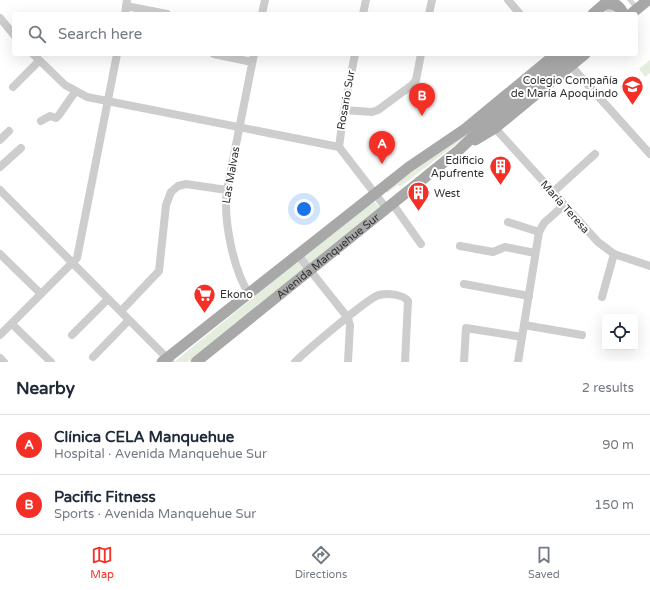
<!DOCTYPE html>
<meta charset="utf-8">
<style>
:root{--surface:#fff;--page:#f2f2f3;--text:#1f2937;--muted:#747a83;--line:#e0e1e3;--accent:#f32f26}
body{margin:0;font-family:"Varela Round",sans-serif;background:var(--page);color:var(--text)}
.controls{position:absolute;right:12px;bottom:12px;display:grid;overflow:hidden;border-radius:4px;box-shadow:0 4px 16px #0002}
.controls button{width:36px;height:36px;display:grid;place-items:center;padding:0;border:0;border-bottom:1px solid var(--line);background:var(--surface);color:var(--text);font:20px sans-serif}
.you{position:absolute;left:304px;top:209px;width:14px;height:14px;margin:-10px;border:3px solid #fff;border-radius:50%;background:#1a73e8;box-shadow:0 0 0 6px #1a73e833}
.badge{display:grid;place-items:center;width:26px;height:26px;border-radius:50%;background:var(--accent);color:#fff;font-size:13px;font-weight:700}
.pin{position:absolute;translate:-50% -33px;filter:drop-shadow(0 1px 2px #0008)}
.pin::after{content:'';position:absolute;top:21px;width:14px;height:12px;background:inherit;clip-path:polygon(0 0,100% 0,50% 100%)}
.list{margin:0;padding:0;list-style:none}
h2{display:flex;justify-content:space-between;align-items:center;height:52px;margin:0;padding:0 16px;font-size:17px}
h2 small{font-size:13px;font-weight:400;color:var(--muted)}
.list li{display:grid;grid-template-columns:26px 1fr auto;gap:12px;align-items:center;box-sizing:border-box;height:60px;padding:0 16px;border-top:1px solid var(--line)}
.list b{display:block;font-size:15px;white-space:nowrap}
.list p{margin:0;font-size:13px;white-space:nowrap;color:var(--muted)}
.list em{font-size:13px;font-style:normal;color:var(--muted)}
.icon{flex:none;width:22px;height:22px;fill:none;stroke:currentColor;stroke-width:2;stroke-linecap:round;stroke-linejoin:round}
.map{position:relative;flex:none;width:650px;height:362px;overflow:hidden}
.search{position:absolute;background:var(--surface);box-shadow:0 4px 16px #0002;left:12px;right:12px;top:12px;height:44px;display:flex;align-items:center;gap:10px;box-sizing:border-box;padding:0 14px;border-radius:4px;color:var(--muted);font-size:15px}
.sheet{height:172px;background:var(--surface)}
nav{display:flex;justify-content:space-around;align-items:center;box-sizing:border-box;height:56px;border-top:1px solid var(--line);background:var(--surface);font-size:11px;color:var(--muted)}
nav a{display:grid;justify-items:center;gap:2px}
nav .on{color:var(--accent)}
.map>svg:first-child{display:block}
</style>
<div class="map">
<svg width="650" height="362" viewBox="0 0 650 362">
<rect width="100%" height="100%" fill="#fff"/>
<!-- green -->
<g fill="#e5eede">
<polygon points="650,60 650,73 645,77 639,69"/>
<polygon points="476,127 477,128 400,187 398,185 387,193 385,191"/>
<polygon points="373,200 379,207 188,362 174,362"/>
</g>
<g fill="none" stroke-linecap="round" stroke-linejoin="round">
<!-- major-tunnel -->
<g stroke="#d6d6d6" stroke-width="11" stroke-dasharray="11 5.5" stroke-linecap="butt">
<polyline points="606,12 620,0"/>
<polyline points="617,14 633,0"/>
</g>
<!-- minor -->
<g stroke="#cdcdcd" stroke-width="8">
<polyline points="508,0 520,14"/>
<polyline points="126,6 167,14"/>
<polyline points="125,14 127,0"/>
<polyline points="262,14 265,0"/>
<polyline points="363,14 366,0"/>
<polyline points="429,14 432,0"/>
<polyline points="0,18 14,35"/>
<polyline points="33,54 65,85 87,97 339,147 386,208"/>
<polyline points="214,54 252,62"/>
<polyline points="571,66 650,154"/>
<polyline points="13,87 39,61"/>
<polyline points="344,110 372,112 378,110 412,85 416,80 421,54"/>
<polyline points="41,121 50,116 56,118 59,115 75,92"/>
<polyline points="495,128 598,242 614,254 650,266"/>
<polyline points="0,140 9,131"/>
<polyline points="339,147 344,110 355,54"/>
<polyline points="0,167 21,148"/>
<polyline points="0,190 170,361"/>
<polyline points="552,193 595,154"/>
<polyline points="392,203 421,244"/>
<polyline points="508,222 539,232"/>
<polyline points="460,246 493,252 505,247 535,253"/>
<polyline points="0,254 41,294"/>
<polyline points="298,255 348,318 350,325 348,362"/>
<polyline points="464,284 529,296"/>
<path d="M 249,294 C 233,269 223,219 227,190 L 254,54"/>
<polyline points="602,297 614,254"/>
<polyline points="121,311 159,271 166,205 171,192 178,186 186,184 227,190"/>
<polyline points="12,324 51,362"/>
<polyline points="524,325 582,335"/>
<polyline points="0,335 77,258 117,54"/>
<polyline points="72,335 108,299"/>
<polyline points="93,357 129,320"/>
<polyline points="0,358 4,362"/>
<path d="M 295,362 C 305,352 369,297 379,295 C 387,293 403,294 408,301 L 405,362"/>
<polyline points="464,362 466,328 522,337"/>
<polyline points="518,362 539,232 544,223 563,206"/>
</g>
<!-- major -->
<g stroke="#a8a8a8" stroke-width="11">
<path d="M 605,4 C 613,3 620,5 623,14"/>
<polyline points="593,14 609,0"/>
<polyline points="631,14 648,0"/>
<polyline points="475,140 495,128 585,54"/>
<polyline points="162,362 409,167 465,129 556,54"/>
<path id="s1" d="M 196,362 L 459,150 L 484,126 L 570,54"/>
</g>
</g>
<!-- icons -->
<defs>
<symbol id="school-pin" viewBox="-11 -11 22 30"><path d="M0 17L-7.5 6A9.5 9.5 0 1 1 7.5 6Z" fill="#f32f26" stroke="#fff"/><path d="M0-5L7-2L0 1L-7-2ZM-4 1L0 2.5L4 1V4Q0 6-4 4Z" fill="#fff"/></symbol>
<symbol id="building-pin" viewBox="-11 -11 22 30"><path d="M0 17L-7.5 6A9.5 9.5 0 1 1 7.5 6Z" fill="#f32f26" stroke="#fff"/><path d="M-4-6H4V6H1V3H-1V6H-4ZM-2.5-4.3h1.7v1.8h-1.7ZM.8-4.3h1.7v1.8H.8ZM-2.5-1h1.7V.8h-1.7ZM.8-1h1.7V.8H.8Z" fill="#fff"/></symbol>
<symbol id="supermarket-pin" viewBox="-11 -11 22 30"><path d="M0 17L-7.5 6A9.5 9.5 0 1 1 7.5 6Z" fill="#f32f26" stroke="#fff"/><path d="M-6-5.5h2.5l.6 2H6L4.5 2H-2.5L-4.4-4H-6ZM-1.5 3.2a1.3 1.3 0 1 0 .1 0ZM3 3.2a1.3 1.3 0 1 0 .1 0Z" fill="#fff"/></symbol>
</defs>
<g fill-rule="evenodd">
<use href="#school-pin" x="620" y="74" width="25" height="34"/>
<use href="#building-pin" x="488" y="154" width="25" height="34"/>
<use href="#building-pin" x="406" y="180" width="25" height="34"/>
<use href="#supermarket-pin" x="192" y="282" width="25" height="34"/>
</g>
<g text-anchor="middle" dominant-baseline="central" stroke-width="4" stroke-linejoin="round" paint-order="stroke">
<!-- poi labels -->
<g font-size="11" fill="#303030" stroke="#fff" text-anchor="end">
<text x="618" y="80">Colegio Compañía<tspan x="618" dy="13">de María Apoquindo</tspan></text>
<text x="484" y="160">Edificio<tspan x="484" dy="13">Apufrente</tspan></text>
<text x="434" y="193" text-anchor="start">West</text>
<text x="220" y="294" text-anchor="start">Ekono</text>
</g>
<!-- street labels -->
<g font-size="11" fill="#303030" stroke="#fff">
<text transform="translate(346 100) rotate(-80)">Rosario Sur</text>
<text transform="translate(231 175) rotate(-80)">Las Malvas</text>
<text transform="translate(565 207) rotate(48)">María Teresa</text>
<text stroke="none"><textPath href="#s1" startOffset="169">Avenida Manquehue Sur</textPath></text>
</g>
</g>
</svg>
<div class="controls">
<button><svg class="icon" aria-label="locate" viewBox="0 0 24 24"><circle cx="12" cy="12" r="6"/><path d="M12 2v4M12 18v4M2 12h4M18 12h4"/></svg></button>
</div>
<div class="you"></div>
<div class="pin badge" style="left:382px;top:164px">A</div>
<div class="pin badge" style="left:422px;top:116px">B</div>
<div class="search"><svg class="icon" aria-label="search" viewBox="0 0 24 24"><circle cx="10" cy="10" r="6"/><path d="M15 15l6 6"/></svg>Search here</div>
</div>
<section class="sheet">
<h2>Nearby<small>2 results</small></h2>
<ul class="list">
<li><span class="badge">A</span><div><b>Clínica CELA Manquehue</b><p>Hospital · Avenida Manquehue Sur</p></div><em>90 m</em></li>
<li><span class="badge">B</span><div><b>Pacific Fitness</b><p>Sports · Avenida Manquehue Sur</p></div><em>150 m</em></li>
</ul>
</section>
<nav>
<a class="on"><svg class="icon" aria-label="map" viewBox="0 0 24 24"><path d="M3 6l6-2 6 2 6-2v14l-6 2-6-2-6 2zM9 4v14M15 6v14"/></svg>Map</a>
<a><svg class="icon" aria-label="directions" viewBox="0 0 24 24"><path d="M12 3l9 9-9 9-9-9zM9 14v-3h6M13 9l2 2-2 2"/></svg>Directions</a>
<a><svg class="icon" aria-label="saved" viewBox="0 0 24 24"><path d="M7 4h10v16l-5-4-5 4z"/></svg>Saved</a>
</nav>
